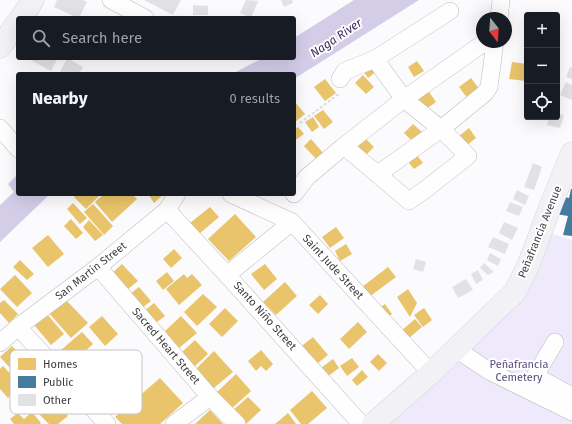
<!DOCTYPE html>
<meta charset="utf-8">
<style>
:root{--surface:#171b24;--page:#20242c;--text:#f1f3f6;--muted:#9ea1a6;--line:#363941}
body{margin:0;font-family:"Fira Sans",sans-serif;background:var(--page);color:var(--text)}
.controls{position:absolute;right:12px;top:12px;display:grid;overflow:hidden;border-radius:4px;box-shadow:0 4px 16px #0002}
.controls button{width:36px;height:36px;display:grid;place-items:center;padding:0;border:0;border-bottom:1px solid var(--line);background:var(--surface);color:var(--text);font:20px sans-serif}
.compass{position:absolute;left:476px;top:12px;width:36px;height:36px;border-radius:50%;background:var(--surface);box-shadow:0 4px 16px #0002;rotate:163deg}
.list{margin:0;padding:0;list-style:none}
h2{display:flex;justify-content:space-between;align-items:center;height:52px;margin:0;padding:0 16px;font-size:17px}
h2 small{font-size:13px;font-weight:400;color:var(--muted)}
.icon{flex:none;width:22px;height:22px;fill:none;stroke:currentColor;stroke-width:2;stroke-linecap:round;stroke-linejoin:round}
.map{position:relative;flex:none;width:572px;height:424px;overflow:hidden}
.search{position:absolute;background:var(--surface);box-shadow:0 4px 16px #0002;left:16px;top:16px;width:280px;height:44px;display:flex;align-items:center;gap:10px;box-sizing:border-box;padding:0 14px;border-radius:4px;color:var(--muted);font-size:15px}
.panel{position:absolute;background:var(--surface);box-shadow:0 4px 16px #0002;left:16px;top:72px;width:280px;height:124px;border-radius:4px}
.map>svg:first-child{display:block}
</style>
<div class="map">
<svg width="572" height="424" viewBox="0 0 572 424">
<rect width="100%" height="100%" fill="#fbfafd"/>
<!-- green -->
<polygon fill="#eeeafc" points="550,233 572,240 572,424 382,424 458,355"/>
<!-- water -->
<g fill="#d3cde8">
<polygon points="354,0 419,0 294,79 294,74 232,74 263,58 294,58 294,38"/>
<polygon points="18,174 18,194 50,194 0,242 0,205 14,192 8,184"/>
</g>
<!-- homes -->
<g fill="#e9c46a">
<polygon points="417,61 424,71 414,77 408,67"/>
<polygon points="512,62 527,64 526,81 509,79"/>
<polygon points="372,64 377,71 368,78 363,71"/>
<polygon points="363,75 374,87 366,94 355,83"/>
<polygon points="471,78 480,90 468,99 459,87"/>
<polygon points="325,79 336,93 325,101 314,87"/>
<polygon points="427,89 436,102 426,109 417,97"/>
<polygon points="295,102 305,114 295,122 294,121"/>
<polygon points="323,110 333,122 324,129 314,116"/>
<polygon points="313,117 319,127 312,132 305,122"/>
<polygon points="413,124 422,132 413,142 404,133"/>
<polygon points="298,127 304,134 294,141 294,130"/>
<polygon points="469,128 476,138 466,146 459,136"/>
<polygon points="362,135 374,147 365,156 353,144"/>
<polygon points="311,139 324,154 317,160 304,146"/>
<polygon points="413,150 423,163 414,169 404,157"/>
<polygon points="78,194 101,194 86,209 74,197"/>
<polygon points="104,194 132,194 137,199 112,222 95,202"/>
<polygon points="148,194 164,194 154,203"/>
<polygon points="73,203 87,218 80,224 67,209"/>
<polygon points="93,204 113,226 104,235 84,212"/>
<polygon points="210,207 219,217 199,234 190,223"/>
<polygon points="235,214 256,237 229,261 208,239"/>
<polygon points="71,219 83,233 76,239 64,226"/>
<polygon points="89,220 103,235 95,241 83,227"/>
<polygon points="336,227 344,238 330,248 322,237"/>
<polygon points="48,235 64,254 48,267 32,248"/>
<polygon points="346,244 352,254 340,261 335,251"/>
<polygon points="174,249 182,258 171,268 163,259"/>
<polygon points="20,260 34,274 27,280 13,267"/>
<polygon points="122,264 138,281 123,293 108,277"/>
<polygon points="265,264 277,279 264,290 251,274"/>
<polygon points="388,267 396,277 369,297 362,287"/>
<polygon points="167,272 174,281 163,290 156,281"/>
<polygon points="184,274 187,278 192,274 202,285 179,305 166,289"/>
<polygon points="15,275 32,293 17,307 0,289"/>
<polygon points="285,282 297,296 276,315 263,302"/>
<polygon points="139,287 151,301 138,311 126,297"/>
<polygon points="408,289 417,303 410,317 397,297"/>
<polygon points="203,294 217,307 197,326 184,312"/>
<polygon points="320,295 328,304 318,314 309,305"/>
<polygon points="65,299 88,323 71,338 49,313"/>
<polygon points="4,300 18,314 9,323 0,313 0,303"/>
<polygon points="154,303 165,316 153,325 143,312"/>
<polygon points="385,304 392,314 385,320 378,309"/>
<polygon points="225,308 238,321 222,337 209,324"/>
<polygon points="424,308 432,320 423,327 414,315"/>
<polygon points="46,313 64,334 51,345 34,325"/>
<polygon points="102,316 118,334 105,346 89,327"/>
<polygon points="181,316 197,333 179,348 165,331"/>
<polygon points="415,319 422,327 408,339 401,331"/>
<polygon points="358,322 367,332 349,349 340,339"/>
<polygon points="82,332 93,344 65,369 54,356"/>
<polygon points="313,337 328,355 313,367 298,349"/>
<polygon points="195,340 208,354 194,367 181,353"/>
<polygon points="12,346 38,372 24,383 0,357"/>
<polygon points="261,350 273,364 266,371 261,366 256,371 248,361"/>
<polygon points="214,351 233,372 209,392 192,373"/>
<polygon points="378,354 387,363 379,371 370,362"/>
<polygon points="352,358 359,367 347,376 340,366"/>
<polygon points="333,359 339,368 323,380 317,371"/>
<polygon points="3,366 22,386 8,398 0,389 0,369"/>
<polygon points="362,370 368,377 357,386 352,380"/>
<polygon points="236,374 251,391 229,411 214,395"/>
<polygon points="160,378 183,403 160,424 122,424 115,417"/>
<polygon points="312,391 327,408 308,424 301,424 290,410"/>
<polygon points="248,397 261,410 246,424 244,424 232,411"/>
<polygon points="44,402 55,413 62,409 68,416 58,424 49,424 35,410"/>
<polygon points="210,410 223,424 195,424"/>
<polygon points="32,412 41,423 40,424 14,424 10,419 18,413 24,419"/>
<polygon points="288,413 296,424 275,424"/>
</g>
<!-- public -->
<polygon fill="#457b9d" points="571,189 572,189 572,236 563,235 568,216 556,214 560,196 569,198"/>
<!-- building -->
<g fill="#e2e2e4">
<polygon points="57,0 83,0 87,2 79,18 78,18 54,7"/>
<polygon points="144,0 181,0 173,15"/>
<polygon points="246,0 258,1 251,18 240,13"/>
<polygon points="281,0 292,0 293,3 284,7"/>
<polygon points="193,5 208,6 208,15 193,15"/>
<polygon points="27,58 58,58 51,71"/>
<polygon points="67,58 83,67 79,74 59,74"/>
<polygon points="570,67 572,68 572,79 566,77"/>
<polygon points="566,82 572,85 572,100 560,95"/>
<polygon points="557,113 564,115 560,128 547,125 549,117 557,117"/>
<polygon points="533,163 542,167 534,190 524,187"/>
<polygon points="517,190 529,196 525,205 513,199"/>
<polygon points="510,202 523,207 519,216 506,211"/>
<polygon points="504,222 518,228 512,240 499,233"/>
<polygon points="493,237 509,244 505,254 488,247"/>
<polygon points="490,253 501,259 498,266 487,260"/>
<polygon points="416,259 426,262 423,272 413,269"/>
<polygon points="484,263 494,272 488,275 480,268"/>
<polygon points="478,270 483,280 476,284 471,274"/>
<polygon points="466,279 473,290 458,298 452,287"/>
</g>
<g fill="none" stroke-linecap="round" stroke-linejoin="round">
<defs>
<g id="minor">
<polyline points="111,0 145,18"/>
<polyline points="499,18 501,0"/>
<polyline points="340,79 345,71 375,59 450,11"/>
<polyline points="0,128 18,149"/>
<polyline points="344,146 409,201 426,189 468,156 441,129 404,99 375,59"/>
<polyline points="378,174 441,129 485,93 489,87 495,42"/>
<polyline points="231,194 292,222 431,373"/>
<polyline points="294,194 307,177 344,146 404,99 485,42"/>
<polyline points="167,210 227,275 361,424"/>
<polyline points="98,267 210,397 237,424"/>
<polyline points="227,275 292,222"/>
<polyline points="18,327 107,424"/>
<polyline points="555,342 535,376 572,396"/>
<polyline points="0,343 18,327 98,267 167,210 177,194"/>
<polyline points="456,349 489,371 572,412"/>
<polyline points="174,424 210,397"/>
</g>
<g id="major">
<polyline points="21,18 33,0"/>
<polyline points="0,47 18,22"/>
<polyline points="373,424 431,373 515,292 528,266 552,202 572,153"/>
</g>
</defs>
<!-- minor casing -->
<use href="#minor" stroke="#bcbcbe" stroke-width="18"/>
<!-- major casing -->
<use href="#major" stroke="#d7d6d8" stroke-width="23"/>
<!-- path -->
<polyline stroke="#dcdcde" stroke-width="2" stroke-dasharray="3 2" stroke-linecap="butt" points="300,123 340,93"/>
<!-- minor -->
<use href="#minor" stroke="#fefeff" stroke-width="17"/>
<!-- major -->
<use href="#major" stroke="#f2f1f5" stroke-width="22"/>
</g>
<g text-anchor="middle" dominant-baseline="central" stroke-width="4" stroke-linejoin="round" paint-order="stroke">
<!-- street labels -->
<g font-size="11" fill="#3d3c3f" stroke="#fff">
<text transform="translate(540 232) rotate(-68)">Peñafrancia Avenue</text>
<text transform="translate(333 267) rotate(47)">Saint Jude Street</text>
<text transform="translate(91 271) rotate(-38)">San Martin Street</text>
<text transform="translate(265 316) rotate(48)">Santo Niño Street</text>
<text transform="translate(166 346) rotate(49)">Sacred Heart Street</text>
</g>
<!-- park labels -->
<g font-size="11" fill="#594b7e" stroke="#fff">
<text x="519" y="364">Peñafrancia<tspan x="519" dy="13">Cemetery</tspan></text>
</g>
<!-- water labels -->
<g font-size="12" font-style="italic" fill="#3a2b5b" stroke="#fff">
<text transform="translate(336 38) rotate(-34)">Naga River</text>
</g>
</g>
<!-- legend -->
<rect x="10" y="350" width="132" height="64" rx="6" fill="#fff" stroke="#c5c4c5" stroke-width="1"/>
<rect x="18" y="358" width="18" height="12" fill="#e9c46a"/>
<rect x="18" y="376" width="18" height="12" fill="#457b9d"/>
<rect x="18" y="394" width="18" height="12" fill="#e2e2e4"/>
<g font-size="11" fill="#3d3c3f">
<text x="43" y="368">Homes</text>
<text x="43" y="386">Public</text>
<text x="43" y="404">Other</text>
</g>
</svg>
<div class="controls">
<button>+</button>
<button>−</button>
<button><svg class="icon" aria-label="locate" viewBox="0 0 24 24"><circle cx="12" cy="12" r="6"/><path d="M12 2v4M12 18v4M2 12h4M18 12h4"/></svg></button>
</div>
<svg class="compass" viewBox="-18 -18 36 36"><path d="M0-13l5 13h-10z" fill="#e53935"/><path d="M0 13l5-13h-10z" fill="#9ea1a6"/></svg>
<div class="search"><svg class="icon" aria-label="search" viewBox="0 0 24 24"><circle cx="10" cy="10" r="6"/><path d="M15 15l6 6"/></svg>Search here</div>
<section class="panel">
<h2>Nearby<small>0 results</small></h2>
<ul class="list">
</ul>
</section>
</div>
